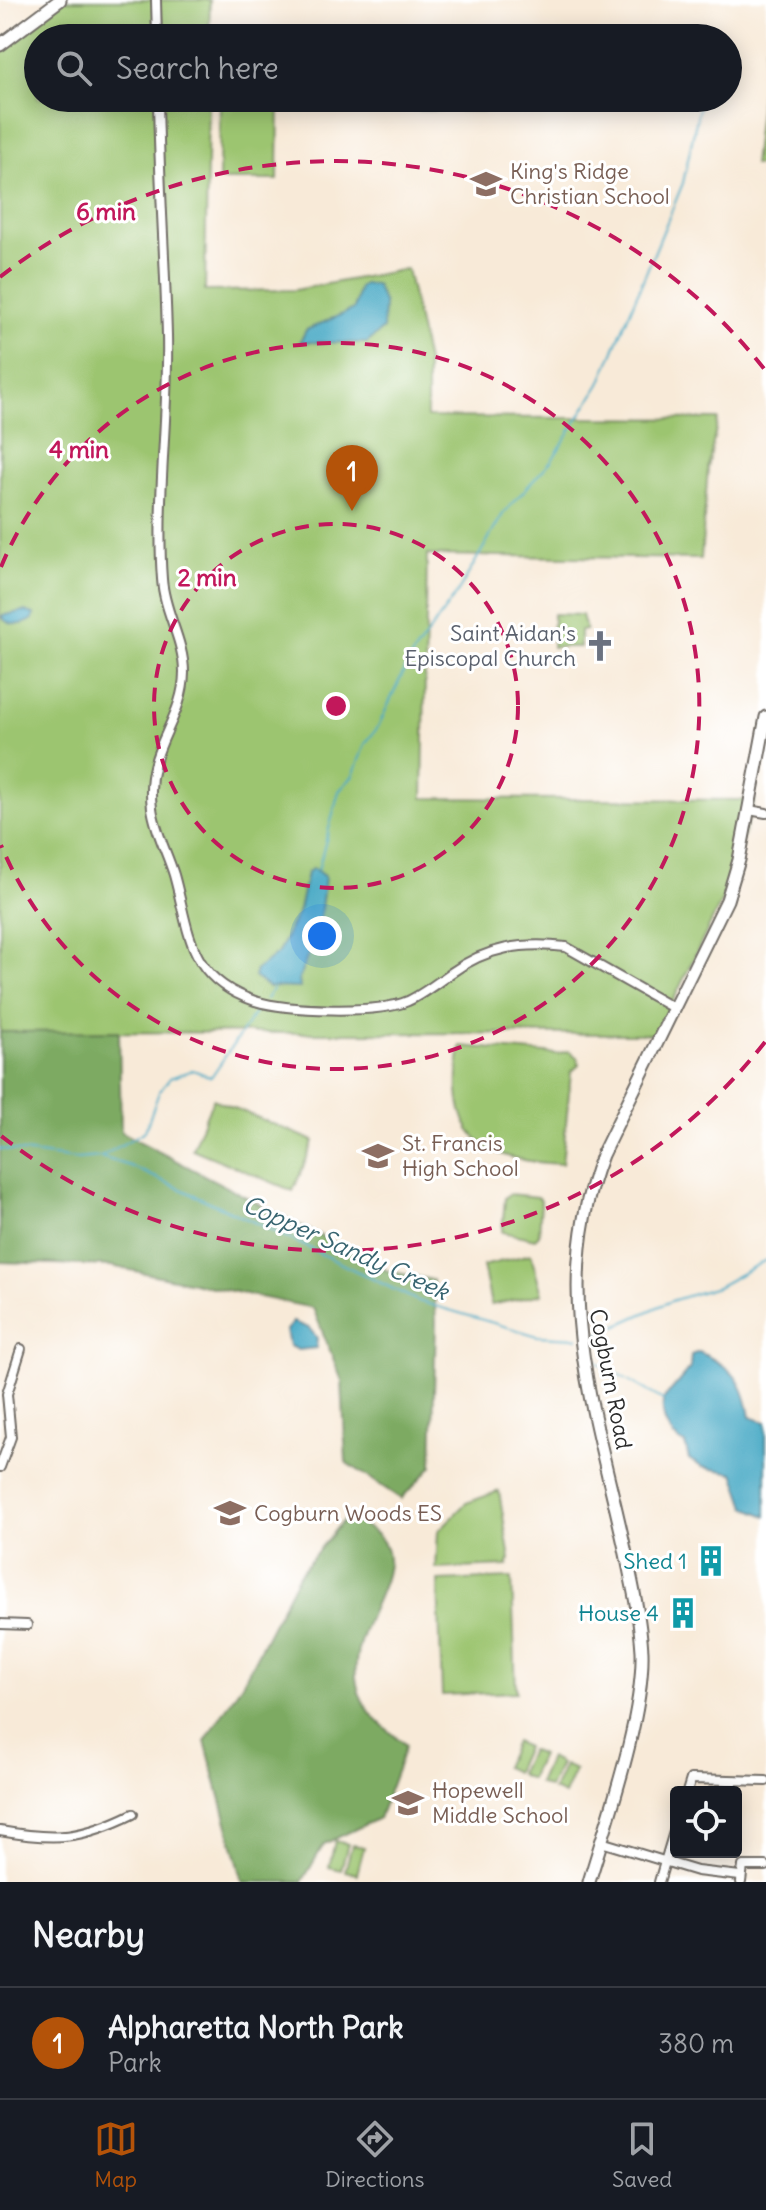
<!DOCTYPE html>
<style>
:root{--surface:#171b24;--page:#242831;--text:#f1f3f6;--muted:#9ea1a6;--line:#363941;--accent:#b45309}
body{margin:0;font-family:Delius,sans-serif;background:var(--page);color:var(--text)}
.controls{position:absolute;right:24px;bottom:24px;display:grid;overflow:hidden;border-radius:8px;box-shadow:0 4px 20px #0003}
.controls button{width:72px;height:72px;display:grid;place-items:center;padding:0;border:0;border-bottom:2px solid var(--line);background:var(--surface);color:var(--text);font:40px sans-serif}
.you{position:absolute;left:322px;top:936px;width:28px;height:28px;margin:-20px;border:6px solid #fff;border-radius:50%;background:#1a73e8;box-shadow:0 0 0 12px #1a73e833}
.badge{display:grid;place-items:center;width:52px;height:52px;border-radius:50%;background:var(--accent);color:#fff;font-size:26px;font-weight:700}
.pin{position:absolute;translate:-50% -66px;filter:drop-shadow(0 2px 4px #0008)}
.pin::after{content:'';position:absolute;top:42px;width:28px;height:24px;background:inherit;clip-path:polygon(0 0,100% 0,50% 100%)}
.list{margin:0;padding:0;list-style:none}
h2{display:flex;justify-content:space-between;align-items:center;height:104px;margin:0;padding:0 32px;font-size:34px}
h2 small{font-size:26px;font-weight:400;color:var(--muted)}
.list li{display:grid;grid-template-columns:52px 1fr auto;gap:24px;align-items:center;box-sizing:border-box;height:112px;padding:0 32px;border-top:2px solid var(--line)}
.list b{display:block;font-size:30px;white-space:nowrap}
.list p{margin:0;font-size:26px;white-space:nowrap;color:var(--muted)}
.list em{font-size:26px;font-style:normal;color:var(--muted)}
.icon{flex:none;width:44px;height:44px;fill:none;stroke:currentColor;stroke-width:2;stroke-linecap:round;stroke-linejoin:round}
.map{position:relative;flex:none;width:766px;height:1882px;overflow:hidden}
.search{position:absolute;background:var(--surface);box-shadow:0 4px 20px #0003;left:24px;right:24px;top:24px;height:88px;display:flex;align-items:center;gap:20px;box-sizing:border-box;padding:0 28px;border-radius:44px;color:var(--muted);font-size:30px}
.sheet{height:216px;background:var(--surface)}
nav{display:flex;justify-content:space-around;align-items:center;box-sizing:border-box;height:112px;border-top:2px solid var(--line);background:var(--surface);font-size:22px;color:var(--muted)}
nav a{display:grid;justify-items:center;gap:4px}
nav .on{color:var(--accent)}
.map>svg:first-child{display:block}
</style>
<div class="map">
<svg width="766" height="1882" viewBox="0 0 766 1882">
<rect width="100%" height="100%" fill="#fff"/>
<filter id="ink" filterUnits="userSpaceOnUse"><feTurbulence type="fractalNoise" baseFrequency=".0125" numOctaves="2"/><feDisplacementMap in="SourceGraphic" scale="16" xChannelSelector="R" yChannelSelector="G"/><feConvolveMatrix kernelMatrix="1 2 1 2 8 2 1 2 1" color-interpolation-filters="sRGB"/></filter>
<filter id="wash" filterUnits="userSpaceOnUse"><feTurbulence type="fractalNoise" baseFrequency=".006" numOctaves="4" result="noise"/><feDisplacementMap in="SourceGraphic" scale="32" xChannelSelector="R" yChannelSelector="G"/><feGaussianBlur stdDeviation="1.8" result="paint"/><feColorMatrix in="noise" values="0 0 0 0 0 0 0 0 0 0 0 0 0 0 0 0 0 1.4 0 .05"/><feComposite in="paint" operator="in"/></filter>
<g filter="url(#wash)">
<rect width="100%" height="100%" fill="#f8ead8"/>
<!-- green -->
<g fill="#9cc570" stroke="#64784e" stroke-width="2">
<polygon points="59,0 210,0 209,38 38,38 38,98 208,98 205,291 295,290 407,269 427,362 427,417 718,419 708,468 701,559 427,555 423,798 755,800 725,894 657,1034 0,1032 0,44"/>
<polygon points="766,45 766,166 753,165"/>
<polygon points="220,98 279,98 278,180 219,180"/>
<polygon points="401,98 526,98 526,111 401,110"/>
<polygon points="553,614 582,615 586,630 580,631 580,647 552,647"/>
<path d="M 461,1046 L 557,1054 L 569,1051 L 578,1058 L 579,1065 L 571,1072 L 562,1164 C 477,1161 447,1133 461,1046 Z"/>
<polygon points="213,1099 314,1141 293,1191 192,1149"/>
<polygon points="509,1194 538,1197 541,1200 539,1235 535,1239 502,1232 505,1198"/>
<polygon points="531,1254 542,1294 491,1305 483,1266"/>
<polygon points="499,1491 510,1559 507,1566 436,1569 438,1531 466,1503"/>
<polygon points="512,1578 516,1692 442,1695 438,1581"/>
<polygon points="515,1742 526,1747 515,1772 504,1767"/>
<polygon points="530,1750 541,1755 530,1779 519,1774"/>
<polygon points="549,1758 560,1764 549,1788 538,1783"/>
<polygon points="564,1765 575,1770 564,1795 553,1790"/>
<polygon points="335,1841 348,1844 341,1870 329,1867"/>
<polygon points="352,1845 364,1847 357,1874 345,1871"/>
</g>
<!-- forest -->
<g fill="#7daa62" stroke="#546a46" stroke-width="2">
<polygon points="119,1031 121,1132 388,1271 433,1280 436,1321 432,1466 401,1499 346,1462 342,1381 313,1308 111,1266 0,1262 0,1032"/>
<path d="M 345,1518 C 442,1548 343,1616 357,1684 C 362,1713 386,1728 406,1745 L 379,1818 L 324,1844 L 302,1882 L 243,1882 L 205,1741 L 243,1682 L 299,1574 Z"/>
</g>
<!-- water -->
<g fill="#46a9c5" stroke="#386a78" stroke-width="2">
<polygon points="364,284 376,285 384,304 383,329 367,343 300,342 306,330 354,309 359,288"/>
<path d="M 24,611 L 34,614 L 33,619 C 24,626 8,627 1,616 Z"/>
<polygon points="313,868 325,877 319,924 299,979 300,988 268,987 254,977 256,970 278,953 299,910 307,873"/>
<polygon points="293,1322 309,1328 317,1338 316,1348 298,1350 289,1346 286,1330"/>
<path d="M 699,1352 C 734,1368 744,1381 750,1417 L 766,1422 L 766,1516 L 746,1507 L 734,1473 L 702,1467 L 689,1459 L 685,1444 C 668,1436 661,1419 663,1400 L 690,1368 L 691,1355 Z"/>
</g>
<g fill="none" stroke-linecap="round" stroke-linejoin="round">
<!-- stream -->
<g stroke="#46a9c5" stroke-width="2">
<polyline points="318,870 339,791 353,776 365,744 378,727 409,660 459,590 503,514 552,460 600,384 683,183 701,98"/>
<polyline points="266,999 273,988"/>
<polyline points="0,1149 76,1159 101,1157 130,1166 276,1232 418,1301 538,1336 577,1338"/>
<polyline points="101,1157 145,1131 159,1092 170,1078 193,1070 211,1077 259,1007"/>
<polyline points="587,1339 671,1301 717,1287 766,1260"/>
<polyline points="588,1340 597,1362 663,1400"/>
</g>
</g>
</g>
<g filter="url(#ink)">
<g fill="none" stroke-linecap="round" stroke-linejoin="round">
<defs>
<g id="street">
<polyline points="156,0 157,38"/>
<path d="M 158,98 C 159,177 165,256 167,335 C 169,416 156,499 162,579 C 164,612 184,640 184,673 C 183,723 144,748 152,808 C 155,831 167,852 174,875 C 190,932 187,978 255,1001 C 287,1011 378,1014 408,1001 C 423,994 437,983 451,973 C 487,947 522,942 566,947 L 675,1009"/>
<polyline points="749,810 766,813"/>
<polyline points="0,1467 11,1437 7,1394 21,1349"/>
<polyline points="0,1624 27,1625"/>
<polyline points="687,1792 691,1779 766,1781"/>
<path d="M 0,1831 C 56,1841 82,1839 133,1814"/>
<polyline points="601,1842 697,1871 740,1876"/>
<polyline points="659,1882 676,1825"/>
<polyline points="741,1882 743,1866 766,1866"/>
</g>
<g id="secondary">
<polyline points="0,45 60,0"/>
<path d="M 589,1882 C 608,1818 644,1716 642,1651 C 640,1617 632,1583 625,1549 C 596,1414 549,1291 602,1155 L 727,900 L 739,860 L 766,717"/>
</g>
</defs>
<!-- street casing -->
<use href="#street" stroke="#736e68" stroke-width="12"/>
<!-- secondary casing -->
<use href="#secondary" stroke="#736e68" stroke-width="15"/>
<!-- street -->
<use href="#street" stroke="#fff" stroke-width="8"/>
<!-- secondary -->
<use href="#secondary" stroke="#fff" stroke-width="11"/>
</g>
</g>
<!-- distance rings -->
<g fill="none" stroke="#c2185b" stroke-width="4" stroke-dasharray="14 10">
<circle cx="336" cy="706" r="182"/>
<path d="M1 567A363 363 0 1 1 1 845"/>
<path d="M765 1042A545 545 0 0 1 0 1135M0 277A545 545 0 0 1 765 370"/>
</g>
<!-- icons -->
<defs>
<symbol id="school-bare" viewBox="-9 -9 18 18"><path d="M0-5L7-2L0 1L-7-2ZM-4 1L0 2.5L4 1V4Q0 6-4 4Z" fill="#8d6e63" stroke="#fff" stroke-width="2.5" paint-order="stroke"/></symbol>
<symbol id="church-bare" viewBox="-9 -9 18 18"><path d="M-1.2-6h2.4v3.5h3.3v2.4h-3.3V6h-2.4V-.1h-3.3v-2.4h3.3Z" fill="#6b7280" stroke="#fff" stroke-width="2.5" paint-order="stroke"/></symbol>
<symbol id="building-bare" viewBox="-9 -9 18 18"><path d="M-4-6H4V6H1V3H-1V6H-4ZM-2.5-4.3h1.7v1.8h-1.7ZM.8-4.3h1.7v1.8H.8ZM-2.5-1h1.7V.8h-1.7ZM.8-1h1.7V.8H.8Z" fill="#0f9aa8" stroke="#fff" stroke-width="2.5" paint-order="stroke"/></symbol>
</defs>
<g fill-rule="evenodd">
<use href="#school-bare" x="464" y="162" width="44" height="44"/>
<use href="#church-bare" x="578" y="624" width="44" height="44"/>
<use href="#school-bare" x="356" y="1134" width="44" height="44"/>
<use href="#school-bare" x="208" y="1491" width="44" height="44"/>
<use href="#building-bare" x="689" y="1539" width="44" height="44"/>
<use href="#building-bare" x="661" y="1591" width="44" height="44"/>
<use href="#school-bare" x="386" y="1781" width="44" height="44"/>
</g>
<g text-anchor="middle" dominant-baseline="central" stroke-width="6" stroke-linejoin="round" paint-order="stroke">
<!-- education labels -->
<g font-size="22" fill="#785e54" stroke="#fff" text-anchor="start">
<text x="510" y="171">King's Ridge<tspan x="510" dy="25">Christian School</tspan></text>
<text x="402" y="1143">St. Francis<tspan x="402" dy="25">High School</tspan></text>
<text x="254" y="1513">Cogburn Woods ES</text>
<text x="432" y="1790">Hopewell<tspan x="432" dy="25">Middle School</tspan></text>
</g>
<!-- worship labels -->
<g font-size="22" fill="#5b616d" stroke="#fff" text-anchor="end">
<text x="576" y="633">Saint Aidan's<tspan x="576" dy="25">Episcopal Church</tspan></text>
</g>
<!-- street labels -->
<g font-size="22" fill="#2b2b2b" stroke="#fff">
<text transform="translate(611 1379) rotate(79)">Cogburn Road</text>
</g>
<!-- culture labels -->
<g font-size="22" fill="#0d838f" stroke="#fff" text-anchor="end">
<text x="687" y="1561">Shed 1</text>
<text x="659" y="1613">House 4</text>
</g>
<!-- water labels -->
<g font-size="24" font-style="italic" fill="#376470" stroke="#fff">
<text transform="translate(346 1247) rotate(24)">Copper Sandy Creek</text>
</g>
</g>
<circle cx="336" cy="706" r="12" fill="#c2185b" stroke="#fff" stroke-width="4"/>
<g font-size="24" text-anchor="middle" font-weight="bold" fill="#c2185b" stroke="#fff" stroke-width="6" stroke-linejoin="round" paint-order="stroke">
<text x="106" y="220">6 min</text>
<text x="79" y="458">4 min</text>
<text x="207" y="586">2 min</text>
</g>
</svg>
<div class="controls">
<button><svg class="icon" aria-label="locate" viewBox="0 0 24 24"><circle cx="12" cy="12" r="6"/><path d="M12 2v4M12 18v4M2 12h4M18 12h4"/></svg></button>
</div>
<div class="you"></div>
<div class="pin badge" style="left:352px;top:511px">1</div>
<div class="search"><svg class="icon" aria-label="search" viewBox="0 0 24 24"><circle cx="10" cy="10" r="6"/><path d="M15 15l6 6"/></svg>Search here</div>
</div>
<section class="sheet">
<h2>Nearby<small></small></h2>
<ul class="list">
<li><span class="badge">1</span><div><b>Alpharetta North Park</b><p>Park</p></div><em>380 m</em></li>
</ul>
</section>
<nav>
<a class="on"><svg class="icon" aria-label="map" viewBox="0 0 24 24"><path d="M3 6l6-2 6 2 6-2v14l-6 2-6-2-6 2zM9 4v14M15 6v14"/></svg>Map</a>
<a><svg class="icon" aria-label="directions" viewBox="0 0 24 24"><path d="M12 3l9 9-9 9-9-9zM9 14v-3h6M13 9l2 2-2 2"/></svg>Directions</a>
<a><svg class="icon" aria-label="saved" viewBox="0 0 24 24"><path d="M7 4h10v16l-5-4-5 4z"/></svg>Saved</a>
</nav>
